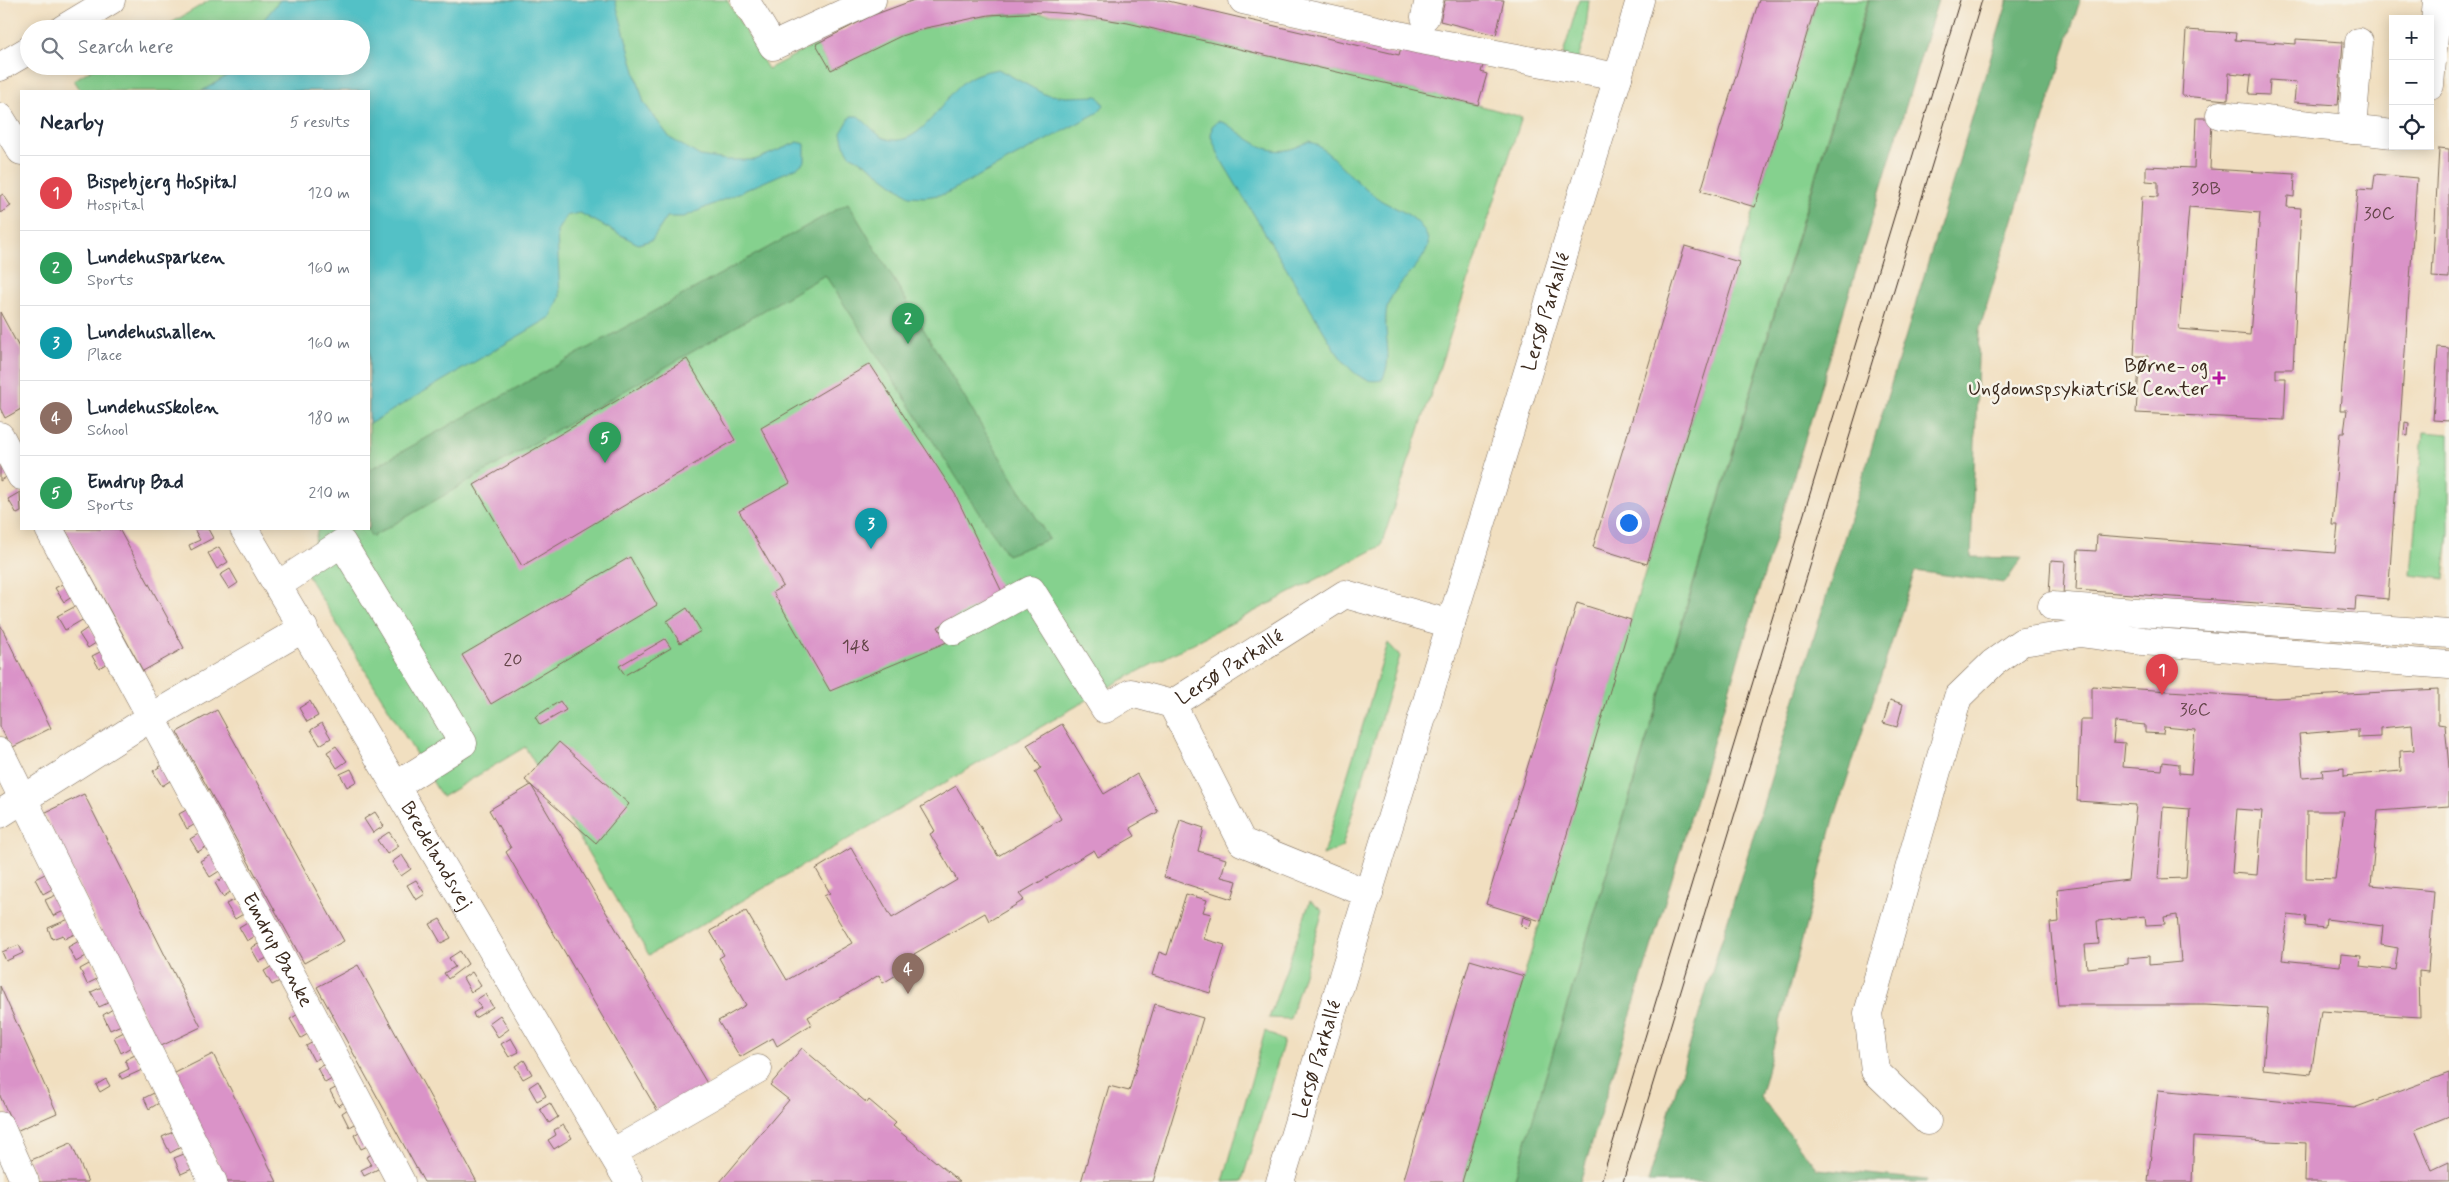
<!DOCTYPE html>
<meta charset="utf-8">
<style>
:root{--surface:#fff;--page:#f6f6f7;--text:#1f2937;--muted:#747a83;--line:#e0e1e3;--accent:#7c3aed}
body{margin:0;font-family:Mynerve,sans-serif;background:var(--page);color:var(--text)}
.controls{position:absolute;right:15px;top:15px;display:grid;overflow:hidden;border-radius:0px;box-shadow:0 2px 12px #0003}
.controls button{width:45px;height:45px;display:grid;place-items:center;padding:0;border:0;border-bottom:1px solid var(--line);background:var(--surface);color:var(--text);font:25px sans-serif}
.you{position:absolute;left:1628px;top:522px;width:18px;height:18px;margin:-12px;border:4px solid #fff;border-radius:50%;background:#1a73e8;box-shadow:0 0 0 8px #1a73e833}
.badge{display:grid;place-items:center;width:32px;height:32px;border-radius:50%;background:var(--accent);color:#fff;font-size:16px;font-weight:700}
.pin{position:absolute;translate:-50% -41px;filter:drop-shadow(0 1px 2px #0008)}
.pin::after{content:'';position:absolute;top:26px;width:18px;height:15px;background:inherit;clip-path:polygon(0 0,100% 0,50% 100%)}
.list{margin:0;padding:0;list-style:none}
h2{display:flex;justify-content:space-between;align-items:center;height:65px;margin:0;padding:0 20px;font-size:21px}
h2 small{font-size:16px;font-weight:400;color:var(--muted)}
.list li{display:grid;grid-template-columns:32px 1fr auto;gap:15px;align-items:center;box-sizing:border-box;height:75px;padding:0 20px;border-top:1px solid var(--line)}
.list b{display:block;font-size:19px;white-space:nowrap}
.list p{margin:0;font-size:16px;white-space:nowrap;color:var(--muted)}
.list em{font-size:16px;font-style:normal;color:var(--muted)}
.icon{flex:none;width:28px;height:28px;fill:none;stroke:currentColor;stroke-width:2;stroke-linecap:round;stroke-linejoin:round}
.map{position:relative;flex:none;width:2449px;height:1182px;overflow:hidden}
.search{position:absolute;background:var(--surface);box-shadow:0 2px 12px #0003;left:20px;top:20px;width:350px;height:55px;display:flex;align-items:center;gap:12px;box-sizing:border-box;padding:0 18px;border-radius:28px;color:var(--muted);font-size:19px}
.panel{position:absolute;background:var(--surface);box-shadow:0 2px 12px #0003;left:20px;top:90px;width:350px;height:440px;border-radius:0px}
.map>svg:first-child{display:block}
</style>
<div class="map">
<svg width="2449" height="1182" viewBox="0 0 2449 1182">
<rect width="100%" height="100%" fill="#f7f3e8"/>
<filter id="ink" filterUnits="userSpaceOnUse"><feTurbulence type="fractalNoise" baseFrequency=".02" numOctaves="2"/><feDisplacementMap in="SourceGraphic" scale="10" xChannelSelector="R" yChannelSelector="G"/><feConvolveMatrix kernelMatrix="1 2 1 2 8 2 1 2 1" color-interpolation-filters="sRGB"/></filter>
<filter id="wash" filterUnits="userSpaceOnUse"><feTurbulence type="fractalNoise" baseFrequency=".0096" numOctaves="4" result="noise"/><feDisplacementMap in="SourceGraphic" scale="20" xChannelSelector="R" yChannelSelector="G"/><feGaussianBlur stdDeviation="1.12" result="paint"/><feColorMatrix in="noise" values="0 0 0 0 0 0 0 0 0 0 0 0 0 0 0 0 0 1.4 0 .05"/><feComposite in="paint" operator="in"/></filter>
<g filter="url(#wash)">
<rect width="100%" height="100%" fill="#f1dfc0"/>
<!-- green -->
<g fill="#85d18e" stroke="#607e56">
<path d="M 210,0 L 727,0 L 768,69 L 816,44 L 831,70 C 855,58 879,44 903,35 C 977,10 1052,8 1128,23 L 1478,105 L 1522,117 L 1381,546 L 1118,682 L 649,955 L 525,747 L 442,797 L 306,573 L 318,529 L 369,529 L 369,91 L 81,91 L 74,80 L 97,66 L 361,66 L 361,29 L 161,29 Z"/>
<polygon points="1579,0 1589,0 1585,37 1578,59 1562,58"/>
<polygon points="1817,0 1868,0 1514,1182 1462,1182"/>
<polygon points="2423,432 2449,434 2449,534 2444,579 2411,575"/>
<polygon points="1388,643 1400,656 1342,847 1323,855"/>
<polygon points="1310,901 1323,911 1290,1019 1269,1018"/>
<polygon points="1265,1031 1284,1041 1242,1181 1223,1182"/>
</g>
<!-- forest -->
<g fill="#6cb379" stroke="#546e4c">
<polygon points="1869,0 1938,0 1580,1182 1514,1182"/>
<polygon points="2008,0 2080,0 1979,331 1971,557 2022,558 2005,583 1915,571 1834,819 1760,1097 1817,1169 1927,1180 1926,1182 1648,1182"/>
<polygon points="848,203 1049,539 1007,555 825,275 372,537 367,529 369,529 369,470"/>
</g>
<!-- water -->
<g fill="#52c1c6" stroke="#467672">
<polygon points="280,0 615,0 644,103 670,138 700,156 727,160 755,160 798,142 805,144 805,161 798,167 684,217 667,217 652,240 638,244 580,213 566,216 557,231 560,297 551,317 369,424 369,91 202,91 230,74 234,66 361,66 361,29 256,29"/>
<path d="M 998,69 L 1044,94 L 1066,97 L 1098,96 L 1104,105 L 1097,113 L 945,194 L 925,197 L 909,196 L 865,163 L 851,156 L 844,145 L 841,133 L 851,116 L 858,116 C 865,121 879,137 884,138 C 918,151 939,104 960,85 C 972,74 983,72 998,69 Z"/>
<path d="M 1218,121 L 1225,123 C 1256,143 1272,163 1309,141 L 1316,144 C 1337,159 1352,179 1373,195 C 1385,205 1403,209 1415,220 C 1421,225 1430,237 1428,246 C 1421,268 1398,280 1389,302 C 1379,327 1396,355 1382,380 C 1360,385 1347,366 1335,350 L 1220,158 L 1211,136 L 1212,126 Z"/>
</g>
<g id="blocks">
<!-- building -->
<g fill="#da93c8" fill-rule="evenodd">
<polygon points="914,0 1164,0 1399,55 1403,40 1485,59 1481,72 1487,74 1478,105 1128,23 1074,14 1044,12 989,15 926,28 901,36 831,70 816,44 871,16"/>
<polygon points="1445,0 1504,0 1496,35 1440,21"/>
<polygon points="1759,0 1817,0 1755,207 1701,191"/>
<polygon points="2186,30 2236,33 2235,40 2296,44 2296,39 2343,42 2338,105 2294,102 2296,82 2270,80 2269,95 2249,94 2251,75 2229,73 2228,100 2182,96"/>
<path d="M 2196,118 L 2212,118 L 2210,169 L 2295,174 L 2294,197 L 2288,196 L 2287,207 L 2301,208 L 2293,369 L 2276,369 L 2276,378 L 2286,378 L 2284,420 L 2136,413 L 2139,366 L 2147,367 L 2148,356 L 2134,356 L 2142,196 L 2158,197 L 2158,182 L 2146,181 L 2146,166 L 2194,168 ZM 2189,207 L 2260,213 L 2250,335 L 2179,329 Z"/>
<polygon points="2439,148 2449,149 2449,278 2432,277"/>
<polygon points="2375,174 2417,178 2388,599 2356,596 2355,610 2076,590 2078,550 2096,551 2097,535 2335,553 2338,525 2332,525 2340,433 2344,433 2347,410 2340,410 2358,189 2373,190"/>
<polygon points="3,194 11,206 0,213 0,196"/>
<polygon points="1685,246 1739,262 1647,564 1593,547"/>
<polygon points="0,312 21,351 21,409 5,418 0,408"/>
<polygon points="2438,347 2449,348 2449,421 2433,420"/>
<polygon points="687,359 735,440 522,566 474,485"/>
<polygon points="870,364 955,494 1002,592 938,627 947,642 830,691 773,592 783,586 739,511 790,483 761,428"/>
<polygon points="2405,422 2409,423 2408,436 2404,435"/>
<polygon points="0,463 8,476 0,481"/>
<polygon points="20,492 21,512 17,514 8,499"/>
<polygon points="65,529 119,529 184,648 143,671"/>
<polygon points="194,529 208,529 213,538 191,550 189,545 200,540"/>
<polygon points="219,547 228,562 217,569 208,553"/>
<polygon points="630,557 657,605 491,704 462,655"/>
<polygon points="2051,560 2065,561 2063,595 2049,594"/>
<polygon points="230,569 238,583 229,589 220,575"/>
<polygon points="64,583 72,597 64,602 55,588"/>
<polygon points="1577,603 1631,620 1541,921 1486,904"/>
<polygon points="76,606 84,619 65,630 57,616"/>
<polygon points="687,608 701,631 680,643 667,621"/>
<polygon points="0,624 51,728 11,748 0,726"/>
<polygon points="89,627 99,641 88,648 79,634"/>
<polygon points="665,639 671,648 625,675 619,666"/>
<polygon points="102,651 109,662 99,668 92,656"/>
<path d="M 2092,686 L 2276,698 L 2438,689 L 2438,724 L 2445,725 L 2449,767 L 2449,806 L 2378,811 L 2371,885 L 2434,891 L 2428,972 L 2419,971 L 2420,1017 L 2321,1011 L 2311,1074 L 2263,1069 L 2268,1008 L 2205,1005 L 2058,1005 L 2050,923 L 2059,922 L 2057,889 L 2128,880 L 2136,805 L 2077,801 L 2080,720 L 2092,720 ZM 2115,722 L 2145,725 L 2145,733 L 2163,734 L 2164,727 L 2195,730 L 2191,774 L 2179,773 L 2179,764 L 2163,762 L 2162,770 L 2123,767 L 2125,743 L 2113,742 ZM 2412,725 L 2414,750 L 2400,751 L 2401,771 L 2344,776 L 2344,768 L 2322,770 L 2323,776 L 2303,778 L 2299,734 L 2358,729 L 2358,738 L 2380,737 L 2380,728 ZM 2163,807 L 2190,809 L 2186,878 L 2158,879 ZM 2237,809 L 2262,811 L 2257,875 L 2232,873 ZM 2307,811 L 2344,811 L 2335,879 L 2306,878 ZM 2177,915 L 2181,962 L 2149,965 L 2149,956 L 2128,958 L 2128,964 L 2087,968 L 2085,945 L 2099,944 L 2097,921 L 2145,916 L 2146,925 L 2165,924 L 2164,917 ZM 2288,915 L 2306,917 L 2305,926 L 2325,928 L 2326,919 L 2383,926 L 2381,945 L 2398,948 L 2395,970 L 2360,966 L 2361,956 L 2341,954 L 2340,966 L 2282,960 Z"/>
<polygon points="1890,700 1903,704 1897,727 1883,723"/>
<polygon points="310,701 318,716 307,722 299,708"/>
<polygon points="560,701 566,710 540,725 535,717"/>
<polygon points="217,710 344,941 304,963 177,732"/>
<polygon points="322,723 331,738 320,745 311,730"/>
<polygon points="1062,724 1104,794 1137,774 1158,812 1130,828 1135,836 1098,857 1094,850 1019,894 1024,900 989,921 985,913 914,954 918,962 883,983 879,975 808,1017 812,1024 777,1046 773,1038 740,1057 718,1021 746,1005 719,958 724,955 710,931 746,911 787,980 852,943 824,896 830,893 816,869 851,848 892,918 957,880 930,834 935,831 921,807 956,786 998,856 1061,819 1035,772 1041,768 1027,745"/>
<polygon points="559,742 629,804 596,843 525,780"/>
<polygon points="336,746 347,761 337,768 327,752"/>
<polygon points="164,764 173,779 162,786 153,771"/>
<polygon points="351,769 357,781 347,787 340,774"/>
<polygon points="531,785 708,1085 660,1115 506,852 511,848 489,810"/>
<polygon points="84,794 201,1027 159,1047 44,813"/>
<polygon points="188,809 197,823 187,829 179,814"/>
<polygon points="375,812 384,826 373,833 364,819"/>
<polygon points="1180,820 1204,828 1198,851 1226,859 1221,877 1237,881 1232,899 1164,877"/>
<polygon points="389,832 399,846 387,854 377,840"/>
<polygon points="200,833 207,846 198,852 190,839"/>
<polygon points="212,854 221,870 210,877 200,861"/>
<polygon points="402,855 411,869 401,876 392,862"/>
<polygon points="45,874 52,889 43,894 35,879"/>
<polygon points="225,877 233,890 223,897 215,883"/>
<polygon points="416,880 425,894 416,900 407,885"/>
<polygon points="1186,894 1207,900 1203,912 1211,914 1204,939 1225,945 1210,993 1152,975 1159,952 1167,955"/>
<polygon points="56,895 64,911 53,916 45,900"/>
<polygon points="236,899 245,913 235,919 226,904"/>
<polygon points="1523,917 1532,920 1529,928 1521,926"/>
<polygon points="69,919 75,934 64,939 63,935 52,939 48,928"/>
<polygon points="440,919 451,938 441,943 430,924"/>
<polygon points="249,921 257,935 247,941 239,927"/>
<polygon points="79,941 86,956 76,962 68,947"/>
<polygon points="262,942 269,957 259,962 251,948"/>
<polygon points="19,945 23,953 6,961 2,952"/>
<polygon points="460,951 468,964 448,979 444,973 455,967 449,958"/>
<polygon points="1470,960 1524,976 1462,1182 1403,1182"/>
<polygon points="91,963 99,978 87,984 80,969"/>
<polygon points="274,965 282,980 272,985 264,971"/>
<polygon points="358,965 477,1182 424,1182 317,987"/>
<polygon points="472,972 481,986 471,992 463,978"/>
<polygon points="0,986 57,1113 16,1131 0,1096"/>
<polygon points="102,987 110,1002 99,1007 91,992"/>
<polygon points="485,994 493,1007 475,1018 473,1013 481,1008 476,1000"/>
<polygon points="1155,1004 1203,1018 1153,1182 1081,1182 1109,1086 1129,1091"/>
<polygon points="113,1009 121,1025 110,1030 103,1015"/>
<polygon points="300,1013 311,1032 301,1038 290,1019"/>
<polygon points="500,1015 509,1029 498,1037 489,1023"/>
<polygon points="124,1032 131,1047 121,1053 114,1037"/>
<polygon points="511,1038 519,1052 509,1057 501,1044"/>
<polygon points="315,1041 323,1056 314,1061 306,1046"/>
<polygon points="802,1048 867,1103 869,1100 896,1123 893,1126 960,1182 720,1182 789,1100 770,1085"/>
<polygon points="213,1054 277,1182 227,1182 173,1074"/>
<polygon points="135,1055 142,1070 122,1079 119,1074 129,1069 125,1060"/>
<polygon points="524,1060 532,1074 523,1079 515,1066"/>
<polygon points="327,1063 335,1077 325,1083 317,1068"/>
<polygon points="2449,1073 2449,1116 2415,1130 2432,1170 2449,1162 2449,1182 2305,1182 2306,1143 2194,1137 2192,1182 2148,1182 2158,1090 2354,1108"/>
<polygon points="106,1079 110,1086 100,1092 96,1085"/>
<polygon points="538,1081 546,1096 537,1101 529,1087"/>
<polygon points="341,1085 348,1100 338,1106 330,1091"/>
<polygon points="154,1093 159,1103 149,1109 144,1098"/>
<polygon points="550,1103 558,1117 549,1123 540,1109"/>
<polygon points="351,1107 359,1121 349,1127 342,1113"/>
<polygon points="563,1125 572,1138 554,1149 548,1140 556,1135 554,1130"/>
<polygon points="364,1129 372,1144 361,1149 354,1135"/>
<polygon points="173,1132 181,1147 170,1153 162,1137"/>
<polygon points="71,1143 88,1182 39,1182 29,1161"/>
<polygon points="376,1152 384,1166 364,1176 361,1170 371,1165 366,1157"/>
<polygon points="184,1154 192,1169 181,1174 174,1158"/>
</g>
</g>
</g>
<g filter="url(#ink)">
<use href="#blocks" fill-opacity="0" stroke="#7b6957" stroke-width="1"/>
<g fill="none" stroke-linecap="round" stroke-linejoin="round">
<defs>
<g id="minor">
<polyline points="745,0 773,46 872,0"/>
<polyline points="1243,0 1421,40 1618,77"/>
<polyline points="1425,17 1429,0"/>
<polyline points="63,29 111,0"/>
<polyline points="0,67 29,50"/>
<polyline points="2430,85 2437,0"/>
<polyline points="2220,115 2393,134"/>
<polyline points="0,117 21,151"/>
<polyline points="2352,130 2359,42"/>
<polyline points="0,436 21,476"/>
<path id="s1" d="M 49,529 L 299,989 L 401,1182"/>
<path id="s2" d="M 244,529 L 629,1182"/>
<polyline points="278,585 342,543 463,743 397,785"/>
<polyline points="2052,606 2449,634"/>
<path id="s3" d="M 955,631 L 1031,590 L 1105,709 L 1131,693 L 1172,704 L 1345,594 L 1451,624"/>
<polyline points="1172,704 1242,842 1369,894"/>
<polyline points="0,752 213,1182"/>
<polyline points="0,814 150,718 304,628"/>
<polyline points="1927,1121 1875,1071 1868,1013 1958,697 1993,663 2022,642 2081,633 2143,641 2449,665"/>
<polyline points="0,1126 25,1182"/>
<polyline points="612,1153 758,1069"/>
<path id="s4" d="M 1280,1182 L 1618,77 L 1640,0"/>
</g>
</defs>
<!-- minor casing -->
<use href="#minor" stroke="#7b6957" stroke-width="29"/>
<!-- minor -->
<use href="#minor" stroke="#fff" stroke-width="28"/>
<!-- tram -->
<g stroke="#3b2a1e" stroke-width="1">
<polyline points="1601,1182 1960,0"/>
<polyline points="1623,1182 1982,0"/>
</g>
</g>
</g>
<!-- markers -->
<path fill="#b5179e" stroke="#f7f3e8" stroke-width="2" d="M2216.5 370.5h5v5h5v5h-5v5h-5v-5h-5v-5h5z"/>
<g text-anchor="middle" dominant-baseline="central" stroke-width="5" stroke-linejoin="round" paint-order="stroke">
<!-- number labels -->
<g font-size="18" fill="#634448">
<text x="2206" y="189">30B</text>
<text x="2379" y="214">30C</text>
<text x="856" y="647">148</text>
<text x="513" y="660">20</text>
<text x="2195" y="710">36C</text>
</g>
<!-- street labels -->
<g font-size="20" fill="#3b2a1e" stroke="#f7f3e8">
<text stroke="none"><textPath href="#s4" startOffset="910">Lersø Parkallé</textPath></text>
<text stroke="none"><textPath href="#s3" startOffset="368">Lersø Parkallé</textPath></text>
<text stroke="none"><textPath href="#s2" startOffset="379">Bredelandsvej</textPath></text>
<text stroke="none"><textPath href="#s1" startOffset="479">Emdrup Banke</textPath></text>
<text stroke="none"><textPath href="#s4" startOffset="128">Lersø Parkallé</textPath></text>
</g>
<!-- poi labels -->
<g font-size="20" fill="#3b2a1e" stroke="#f7f3e8" text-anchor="end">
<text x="2208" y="366">Børne- og<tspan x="2208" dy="23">Ungdomspsykiatrisk Center</tspan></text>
</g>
</g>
</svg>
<div class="controls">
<button>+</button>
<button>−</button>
<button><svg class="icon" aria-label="locate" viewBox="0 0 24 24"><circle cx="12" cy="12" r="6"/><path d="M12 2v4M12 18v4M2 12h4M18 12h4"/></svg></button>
</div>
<div class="you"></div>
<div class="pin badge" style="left:2162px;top:695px;background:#e0444e">1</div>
<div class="pin badge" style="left:908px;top:344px;background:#2e9e5b">2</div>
<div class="pin badge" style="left:871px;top:549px;background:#0f9aa8">3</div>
<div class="pin badge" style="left:908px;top:994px;background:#8d6e63">4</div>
<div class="pin badge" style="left:605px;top:463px;background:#2e9e5b">5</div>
<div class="search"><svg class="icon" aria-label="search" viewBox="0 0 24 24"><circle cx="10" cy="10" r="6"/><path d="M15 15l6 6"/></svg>Search here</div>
<section class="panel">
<h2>Nearby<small>5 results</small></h2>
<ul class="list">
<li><span class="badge" style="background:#e0444e">1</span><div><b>Bispebjerg Hospital</b><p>Hospital</p></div><em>120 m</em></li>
<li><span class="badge" style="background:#2e9e5b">2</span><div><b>Lundehusparken</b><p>Sports</p></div><em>160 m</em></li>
<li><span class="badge" style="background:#0f9aa8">3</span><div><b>Lundehushallen</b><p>Place</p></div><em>160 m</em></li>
<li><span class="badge" style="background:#8d6e63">4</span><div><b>Lundehusskolen</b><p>School</p></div><em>180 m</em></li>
<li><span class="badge" style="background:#2e9e5b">5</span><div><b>Emdrup Bad</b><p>Sports</p></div><em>210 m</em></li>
</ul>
</section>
</div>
